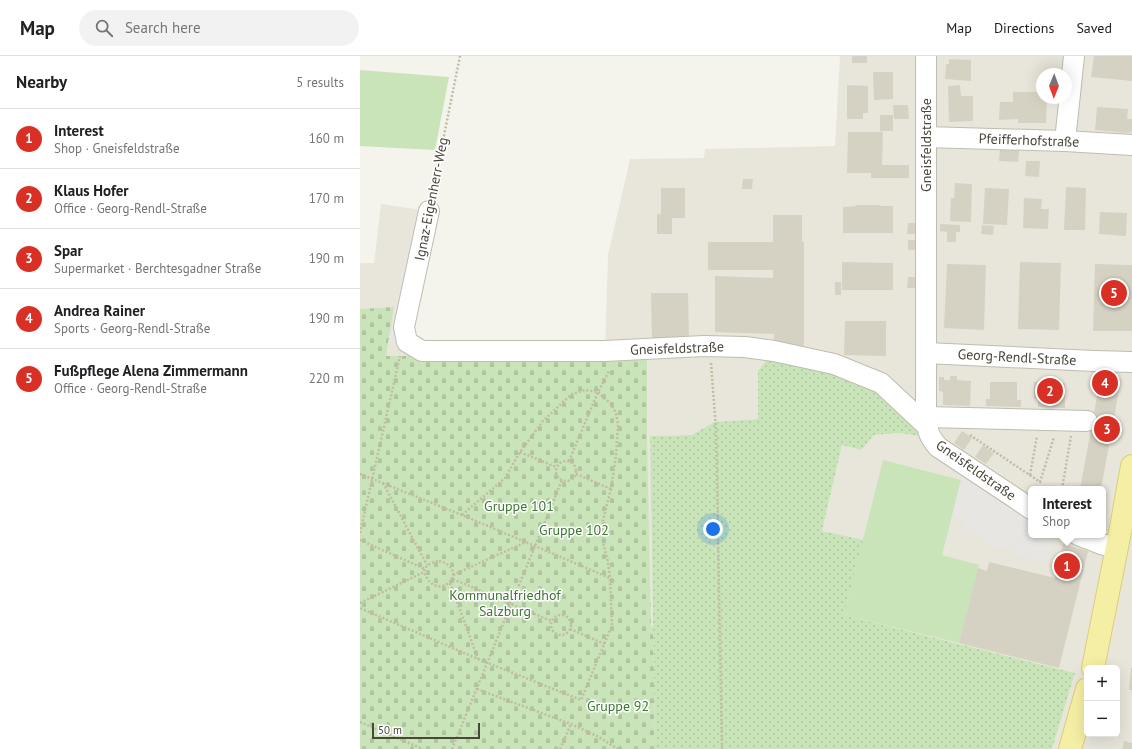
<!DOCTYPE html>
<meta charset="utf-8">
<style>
:root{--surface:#fff;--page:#f2f2f2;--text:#202124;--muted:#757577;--line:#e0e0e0;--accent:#d93025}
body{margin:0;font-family:"PT Sans",sans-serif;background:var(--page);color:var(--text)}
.controls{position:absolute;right:12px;bottom:12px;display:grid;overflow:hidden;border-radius:6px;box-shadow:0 4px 16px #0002}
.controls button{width:36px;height:36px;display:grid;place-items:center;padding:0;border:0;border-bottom:1px solid var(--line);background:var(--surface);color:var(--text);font:20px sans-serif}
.compass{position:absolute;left:676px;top:12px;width:36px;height:36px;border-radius:50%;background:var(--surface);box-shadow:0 4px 16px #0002;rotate:181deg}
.scale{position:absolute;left:12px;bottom:10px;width:108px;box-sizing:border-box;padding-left:4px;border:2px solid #49463a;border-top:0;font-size:11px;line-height:14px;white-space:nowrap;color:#49463a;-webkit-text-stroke:3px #fff;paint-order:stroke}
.you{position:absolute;left:353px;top:473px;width:14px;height:14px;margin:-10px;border:3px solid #fff;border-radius:50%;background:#1a73e8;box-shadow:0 0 0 6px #1a73e833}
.badge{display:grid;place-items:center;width:26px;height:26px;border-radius:50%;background:var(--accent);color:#fff;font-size:13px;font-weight:700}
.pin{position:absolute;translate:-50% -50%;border:2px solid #fff;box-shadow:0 1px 4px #0006}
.popup{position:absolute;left:668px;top:430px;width:78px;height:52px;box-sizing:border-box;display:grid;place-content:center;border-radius:6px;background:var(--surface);filter:drop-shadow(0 1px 3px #0005);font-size:13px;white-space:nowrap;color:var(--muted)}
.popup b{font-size:15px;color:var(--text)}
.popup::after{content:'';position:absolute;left:50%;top:100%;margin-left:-8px;border:8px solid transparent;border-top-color:var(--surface)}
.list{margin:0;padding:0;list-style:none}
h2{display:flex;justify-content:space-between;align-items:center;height:52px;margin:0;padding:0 16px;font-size:17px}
h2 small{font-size:13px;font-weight:400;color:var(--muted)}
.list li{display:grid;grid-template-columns:26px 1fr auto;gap:12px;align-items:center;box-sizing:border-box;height:60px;padding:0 16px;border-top:1px solid var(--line)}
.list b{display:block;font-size:15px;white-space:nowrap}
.list p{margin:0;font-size:13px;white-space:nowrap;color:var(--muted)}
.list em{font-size:13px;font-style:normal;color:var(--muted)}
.icon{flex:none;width:22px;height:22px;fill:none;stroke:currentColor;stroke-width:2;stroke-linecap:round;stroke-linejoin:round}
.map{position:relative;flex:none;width:772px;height:693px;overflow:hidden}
header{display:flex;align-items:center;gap:24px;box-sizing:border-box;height:56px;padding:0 20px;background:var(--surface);border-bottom:1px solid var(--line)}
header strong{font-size:19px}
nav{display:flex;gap:22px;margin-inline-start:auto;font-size:14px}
.search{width:280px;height:36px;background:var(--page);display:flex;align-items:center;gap:10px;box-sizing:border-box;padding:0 14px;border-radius:22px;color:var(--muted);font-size:15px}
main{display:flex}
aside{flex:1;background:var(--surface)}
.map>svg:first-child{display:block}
</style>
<header>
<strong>Map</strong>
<div class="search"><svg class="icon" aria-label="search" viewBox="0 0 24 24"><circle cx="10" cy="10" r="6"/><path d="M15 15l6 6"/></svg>Search here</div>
<nav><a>Map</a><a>Directions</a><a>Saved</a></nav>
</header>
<main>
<aside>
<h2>Nearby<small>5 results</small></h2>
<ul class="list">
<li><span class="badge">1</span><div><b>Interest</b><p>Shop · Gneisfeldstraße</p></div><em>160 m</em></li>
<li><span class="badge">2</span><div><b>Klaus Hofer</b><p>Office · Georg-Rendl-Straße</p></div><em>170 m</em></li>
<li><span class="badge">3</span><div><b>Spar</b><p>Supermarket · Berchtesgadner Straße</p></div><em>190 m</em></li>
<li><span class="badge">4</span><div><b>Andrea Rainer</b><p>Sports · Georg-Rendl-Straße</p></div><em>190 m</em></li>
<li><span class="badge">5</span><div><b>Fußpflege Alena Zimmermann</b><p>Office · Georg-Rendl-Straße</p></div><em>220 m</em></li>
</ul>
</aside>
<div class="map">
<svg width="772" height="693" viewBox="0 0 772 693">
<defs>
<pattern id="grass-dots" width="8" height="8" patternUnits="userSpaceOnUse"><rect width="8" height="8" fill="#c9e4b9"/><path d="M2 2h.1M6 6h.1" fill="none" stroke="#aec5a0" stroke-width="1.8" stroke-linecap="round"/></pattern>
<pattern id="cemetery-stones" width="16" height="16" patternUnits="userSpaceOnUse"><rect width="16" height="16" fill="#c9e4b9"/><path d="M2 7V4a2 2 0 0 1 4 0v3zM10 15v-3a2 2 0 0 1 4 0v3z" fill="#aec5a0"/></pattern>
</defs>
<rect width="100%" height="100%" fill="#f5f4ec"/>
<!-- residential -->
<path fill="#e8e6db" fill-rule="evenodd" d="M 480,0 L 772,0 L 772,693 L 692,693 L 715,617 L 484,559 L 462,475 L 482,389 L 514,379 L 539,377 L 558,380 L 398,315 L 398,363 L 354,366 L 332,379 L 290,380 L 295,693 L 0,693 L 0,207 L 14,207 L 21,148 L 69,155 L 47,286 L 245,294 L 248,199 L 270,103 L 344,102 L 345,93 L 475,90 ZM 682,18 L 706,18 L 706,42 L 682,42 ZM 671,433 L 743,433 L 743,479 L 671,479 ZM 727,612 L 757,612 L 757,678 L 727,678 Z"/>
<!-- grass -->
<polygon fill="url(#grass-dots)" points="409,301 503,324 562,377 559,380 539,377 514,379 501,394 482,389 462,475 503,484 484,559 715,617 692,693 295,693 290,380 332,379 354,366 398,363 398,315"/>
<!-- cemetery -->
<polygon fill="url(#cemetery-stones)" points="34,251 26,300 287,299 287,380 291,571 293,571 295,693 0,693 0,253"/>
<!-- park -->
<g fill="#c9e4b9">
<polygon points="0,14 89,21 75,94 0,90"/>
<polygon points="523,404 601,424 582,499 619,509 599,587 484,559"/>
</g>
<!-- parking -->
<g fill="#e7e6e3">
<polygon points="55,158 64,160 37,289 28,287"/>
<polygon points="610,412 671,453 671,479 696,479 686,507 654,498 655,495 624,488 626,481 602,475 604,464 592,461 601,424"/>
</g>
<!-- building -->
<g fill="#d5d2c3">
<rect x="492" y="0" width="15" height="7"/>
<polygon points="734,0 772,0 772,25 731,21"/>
<polygon points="589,3 611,4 611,25 585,23 586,8 589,8"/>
<polygon points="513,16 533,16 533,43 514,44"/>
<polygon points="487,29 508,30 508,57 503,57 503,63 487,63"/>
<polygon points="600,29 601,40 613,40 613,65 589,66 588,30"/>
<polygon points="653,36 682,36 682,42 687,42 686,67 658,67 658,63 639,64 640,46 653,46"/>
<polygon points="533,49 548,49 549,63 534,63"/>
<polygon points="737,51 768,53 767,63 772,63 772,76 766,77 735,74"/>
<rect x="520" y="59" width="13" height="16"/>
<polygon points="488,76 523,76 522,109 549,109 549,122 511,122 511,117 487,117"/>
<polygon points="640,93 659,94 658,106 639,105"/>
<polygon points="666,105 680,105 679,121 665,120"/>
<polygon points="383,123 393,123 392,133 382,133"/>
<polygon points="595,127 612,128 611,166 590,165 591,142 594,142"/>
<polygon points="706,131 726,132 725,174 704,174"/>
<polygon points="301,132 325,132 325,162 312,162 312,178 297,178 297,158 301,158"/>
<polygon points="625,132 649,133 647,169 623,168"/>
<polygon points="664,142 682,143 681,153 689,153 688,173 663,172"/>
<polygon points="496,149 520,149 520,150 533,150 533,177 483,177 483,151 496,150"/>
<polygon points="740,156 767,157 766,180 739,178"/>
<polygon points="413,159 442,159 442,186 444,186 444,290 413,290 414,278 355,276 355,220 413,222 413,214 348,214 348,186 413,186"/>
<polygon points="548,167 559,167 559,178 547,178"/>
<polygon points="580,168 600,169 600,176 596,176 596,186 587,186 587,176 580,175"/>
<polygon points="622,169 634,170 633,179 621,178"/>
<rect x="548" y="184" width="11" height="10"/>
<polygon points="482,206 533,207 533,234 482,234"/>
<polygon points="660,206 701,207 699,274 658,273"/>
<polygon points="587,208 626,209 624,274 584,272"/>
<polygon points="735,208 772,209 772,275 733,275"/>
<polygon points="548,221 559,221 559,232 547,232"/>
<rect x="475" y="226" width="6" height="13"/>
<polygon points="291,237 328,237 329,283 292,284"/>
<polygon points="485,265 526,265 526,300 484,299"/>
<polygon points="741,319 761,323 741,433 720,433"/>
<polygon points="590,320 597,320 597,324 611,325 610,350 583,349 583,336 579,335 579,321 584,321 584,324 590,324"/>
<polygon points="682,323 694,324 694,327 705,327 705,352 678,351 678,343 674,343 674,326 682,326"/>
<polygon points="630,326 657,326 657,344 661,344 661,351 626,350 626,343 630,343"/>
<polygon points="602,375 612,382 604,394 594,387"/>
<polygon points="623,389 634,397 626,408 615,401"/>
<polygon points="703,488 728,495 699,612 599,587 618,512 627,515 629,506 695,522"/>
<polygon points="771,612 772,612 772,634 769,634"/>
<polygon points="764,685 772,687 772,693 762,693"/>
</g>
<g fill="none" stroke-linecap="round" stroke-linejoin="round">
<defs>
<g id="minor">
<path d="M 566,0 L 566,361 C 568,376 568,379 578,391 L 655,442 L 671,453"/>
<polyline points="566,81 705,85 772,89"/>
<polyline points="705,85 714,0"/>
<polyline points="69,155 44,271 47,286 62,295 245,295 344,290 385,291 414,295 474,308 521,327 567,370"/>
<polyline points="566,297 734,305 772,306"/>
<polyline points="566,361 727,365"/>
<polyline points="718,479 741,488 757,492"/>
</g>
<g id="major">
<polyline points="733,612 762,466 772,410"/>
<polyline points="710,693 727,633"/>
</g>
</defs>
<!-- minor casing -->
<use href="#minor" stroke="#bfbdaf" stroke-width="22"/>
<!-- major casing -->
<use href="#major" stroke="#d9cf75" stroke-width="24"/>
<!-- path -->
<g stroke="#c0bba2" stroke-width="2.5" stroke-dasharray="2 2" stroke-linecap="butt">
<polyline points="72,139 100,0"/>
<polyline points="351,307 356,374 362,693"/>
<polyline points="610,379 680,426 694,381"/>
<polyline points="160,396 196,411"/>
<circle cx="206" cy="415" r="10"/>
<polyline points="209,405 238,336 249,315"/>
<polyline points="0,418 102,459 250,522 252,569 221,644 118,603 0,552"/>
<polyline points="216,418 251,433"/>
<polyline points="670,419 677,380"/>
<polyline points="23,427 67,509"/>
<polyline points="702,433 711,380"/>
<polyline points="102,459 145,422 160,396 183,365 203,346 212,338 225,334 238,336 251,348 256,357 258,369 256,400 251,433 243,464 242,475 243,486 248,506 250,522"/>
<polyline points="0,477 40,300"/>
<polyline points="0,484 65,513"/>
<path d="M 79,505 C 113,514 77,550 64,516 C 66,508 71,507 79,505 Z"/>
<polyline points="93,519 166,486"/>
<polyline points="93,523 191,565"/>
<polyline points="90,527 118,603"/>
<polyline points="0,547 64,516"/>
<circle cx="201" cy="569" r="10"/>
<polyline points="210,573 245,588"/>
<polyline points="117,633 211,668 237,680 258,693"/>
<polyline points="0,666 63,693"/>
<polyline points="92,693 202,424"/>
<polyline points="200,693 211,668"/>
</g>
<!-- minor -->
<use href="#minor" stroke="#fff" stroke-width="20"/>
<!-- major -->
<use href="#major" stroke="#f5eea5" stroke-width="22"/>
</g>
<g text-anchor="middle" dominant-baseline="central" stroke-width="3" stroke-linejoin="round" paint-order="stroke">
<!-- street labels -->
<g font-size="14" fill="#49463a" stroke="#fff">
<text transform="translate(669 84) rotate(2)">Pfeifferhofstraße</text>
<text transform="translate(566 89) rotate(-90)">Gneisfeldstraße</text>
<text transform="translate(71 143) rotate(-79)">Ignaz-Eigenherr-Weg</text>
<text transform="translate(317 292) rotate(-2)">Gneisfeldstraße</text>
<text transform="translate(657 301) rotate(3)">Georg-Rendl-Straße</text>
<text transform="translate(616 414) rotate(35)">Gneisfeldstraße</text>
</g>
<!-- park labels -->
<g font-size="14" fill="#3e7632" stroke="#fff">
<text x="159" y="450">Gruppe 101</text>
<text x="214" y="474">Gruppe 102</text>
<text x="145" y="539">Kommunalfriedhof<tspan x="145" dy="16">Salzburg</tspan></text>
<text x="258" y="650">Gruppe 92</text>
</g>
</g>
</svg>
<div class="controls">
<button>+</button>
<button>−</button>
</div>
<svg class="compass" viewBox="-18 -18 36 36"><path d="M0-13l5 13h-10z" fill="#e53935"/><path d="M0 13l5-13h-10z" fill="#757577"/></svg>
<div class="scale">50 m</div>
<div class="you"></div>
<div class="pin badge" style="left:707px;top:510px">1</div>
<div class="popup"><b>Interest</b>Shop</div>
<div class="pin badge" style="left:690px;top:335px">2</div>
<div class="pin badge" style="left:747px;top:373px">3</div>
<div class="pin badge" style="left:745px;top:327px">4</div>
<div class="pin badge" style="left:754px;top:237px">5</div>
</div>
</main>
